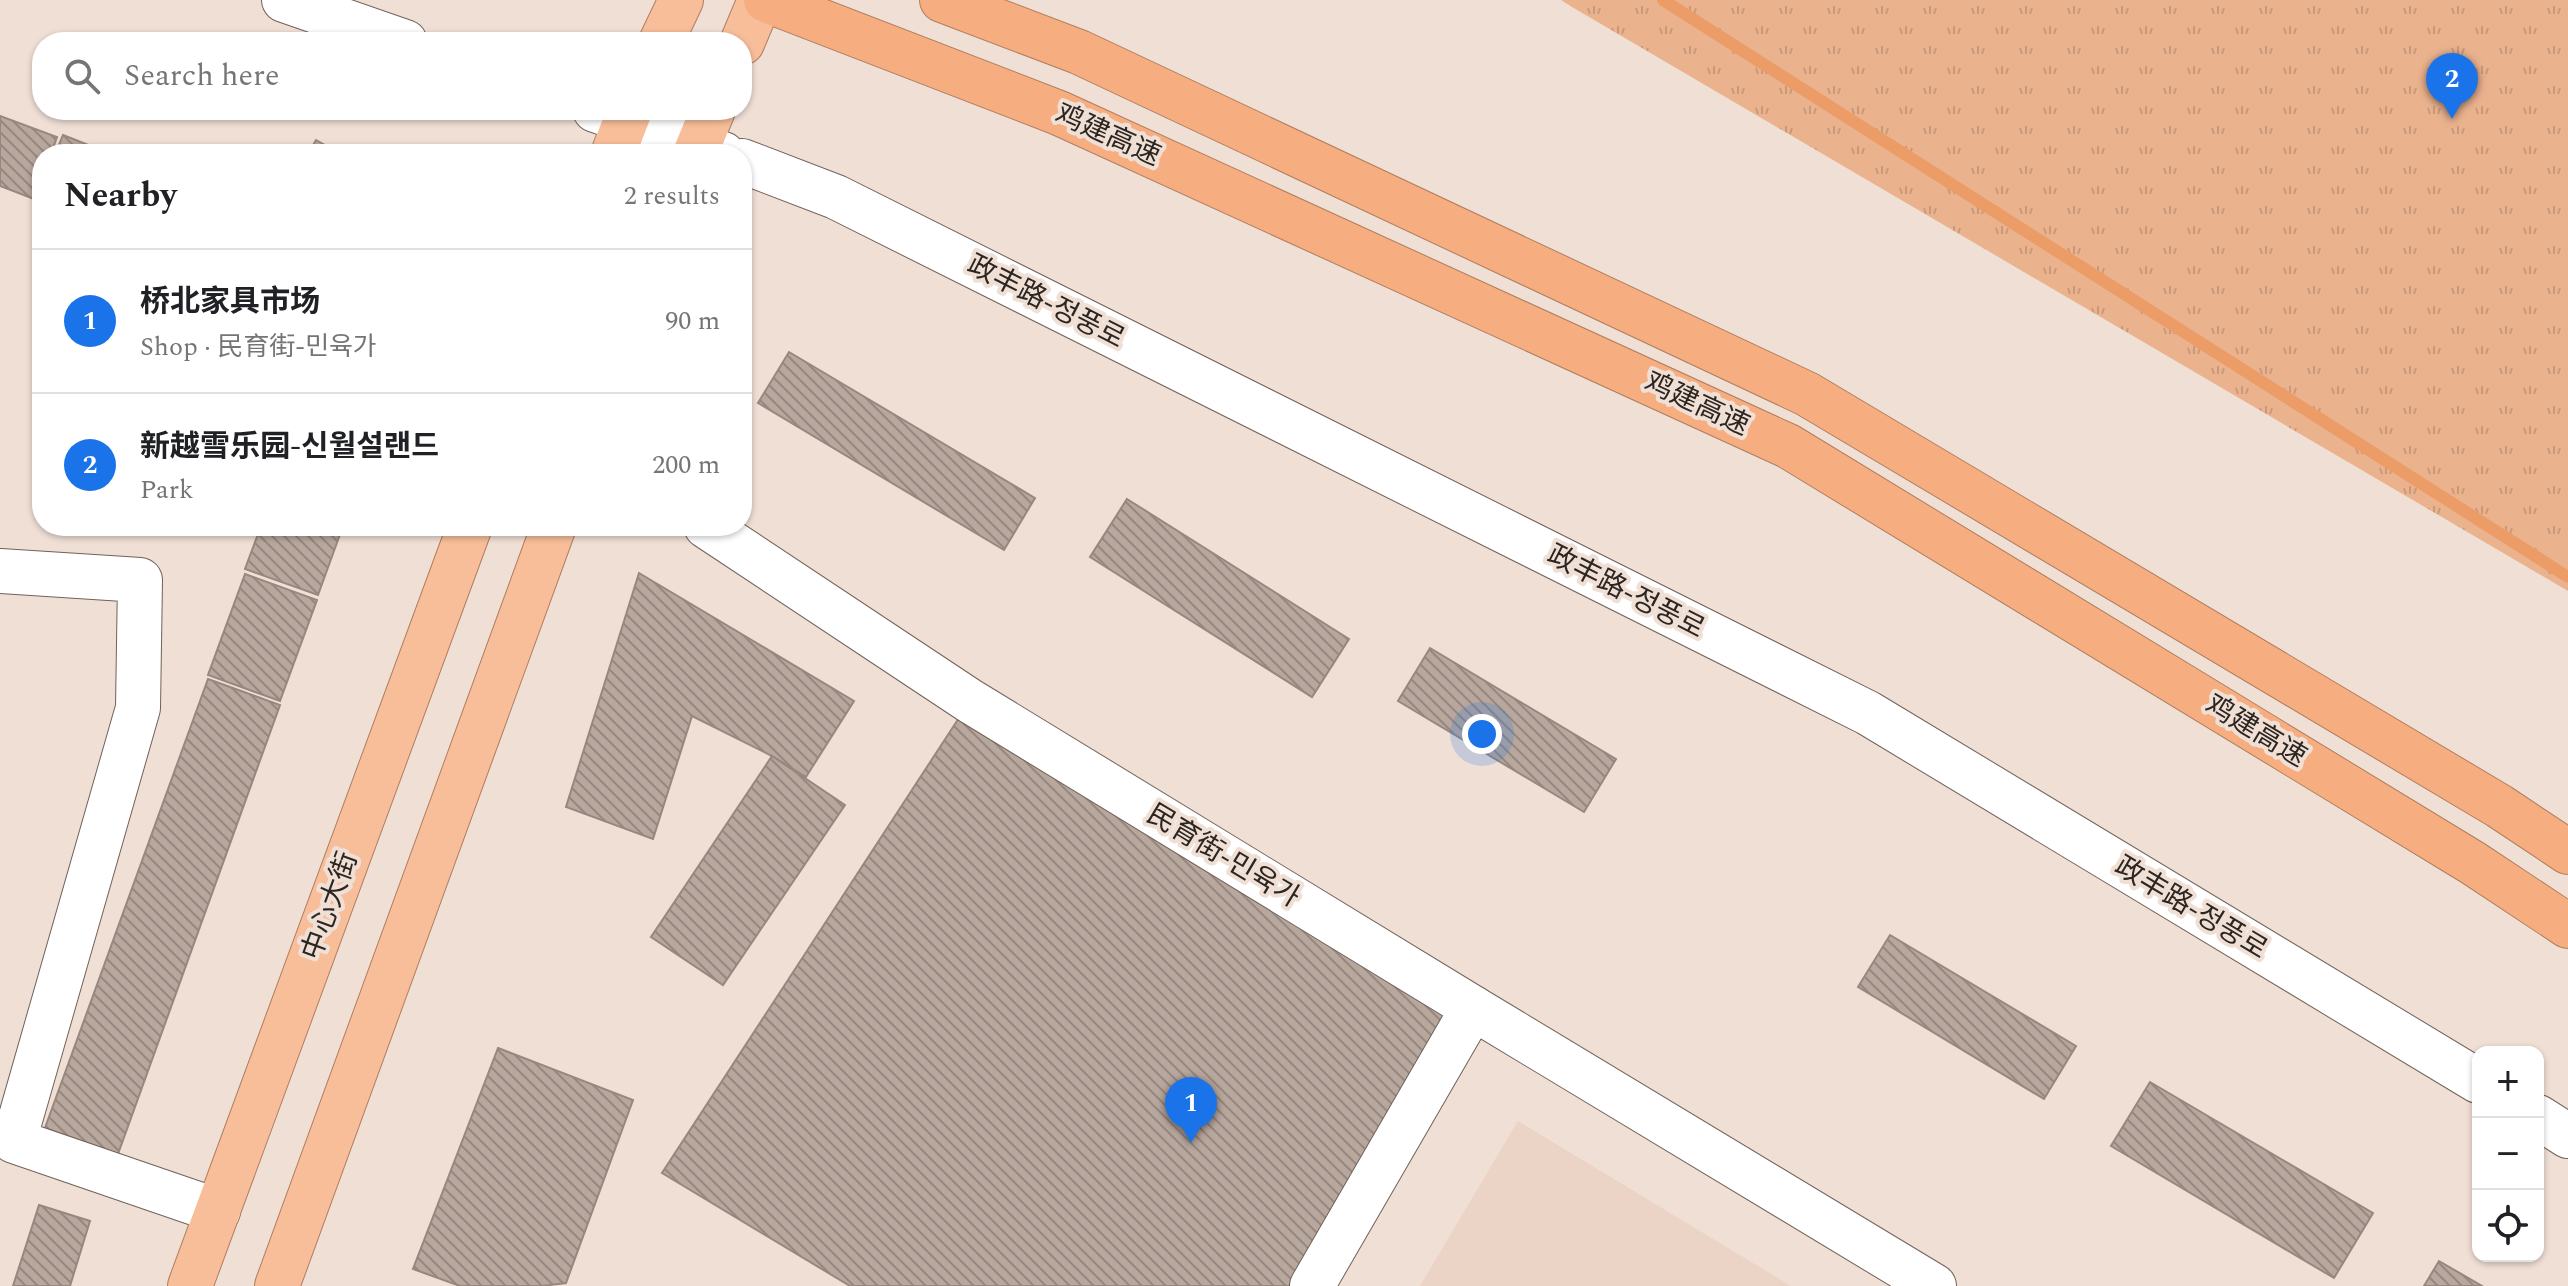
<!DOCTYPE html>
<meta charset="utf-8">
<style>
:root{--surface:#fff;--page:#f6f6f6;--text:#202124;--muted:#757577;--line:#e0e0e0;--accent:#1a73e8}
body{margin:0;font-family:Spectral,"Noto Sans SC","Noto Sans KR",serif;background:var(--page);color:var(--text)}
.controls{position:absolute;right:24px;bottom:24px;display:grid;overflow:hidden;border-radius:16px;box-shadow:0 2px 6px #0004}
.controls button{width:72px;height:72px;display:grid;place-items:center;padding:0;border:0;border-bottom:2px solid var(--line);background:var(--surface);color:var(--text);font:40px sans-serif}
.you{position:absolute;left:1482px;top:734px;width:28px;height:28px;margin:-20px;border:6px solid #fff;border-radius:50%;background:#1a73e8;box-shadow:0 0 0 12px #1a73e833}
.badge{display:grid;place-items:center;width:52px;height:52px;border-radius:50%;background:var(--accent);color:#fff;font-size:26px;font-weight:700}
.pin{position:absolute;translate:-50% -66px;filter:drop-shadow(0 2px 4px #0008)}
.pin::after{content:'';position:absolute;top:42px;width:28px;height:24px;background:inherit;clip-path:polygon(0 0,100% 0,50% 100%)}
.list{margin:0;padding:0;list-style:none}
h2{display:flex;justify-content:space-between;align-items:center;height:104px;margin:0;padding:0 32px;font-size:34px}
h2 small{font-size:26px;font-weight:400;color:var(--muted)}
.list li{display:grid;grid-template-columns:52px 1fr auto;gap:24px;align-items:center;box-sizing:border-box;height:144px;padding:0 32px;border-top:2px solid var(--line)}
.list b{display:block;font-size:30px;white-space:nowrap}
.list p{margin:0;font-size:26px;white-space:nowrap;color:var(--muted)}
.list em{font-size:26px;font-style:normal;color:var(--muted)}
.icon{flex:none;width:44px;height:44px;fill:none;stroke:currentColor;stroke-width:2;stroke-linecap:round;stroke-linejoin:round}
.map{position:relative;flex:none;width:2568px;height:1286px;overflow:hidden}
.search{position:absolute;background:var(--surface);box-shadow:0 2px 6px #0004;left:32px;top:32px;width:720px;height:88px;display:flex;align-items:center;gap:20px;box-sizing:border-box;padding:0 28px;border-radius:32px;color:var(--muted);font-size:30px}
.panel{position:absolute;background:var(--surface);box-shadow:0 2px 6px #0004;left:32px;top:144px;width:720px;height:392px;border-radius:32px}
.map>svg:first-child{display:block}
</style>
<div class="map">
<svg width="2568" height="1286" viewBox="0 0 2568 1286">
<defs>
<pattern id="grass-tufts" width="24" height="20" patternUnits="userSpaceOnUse" patternTransform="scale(2)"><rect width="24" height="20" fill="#ebb28e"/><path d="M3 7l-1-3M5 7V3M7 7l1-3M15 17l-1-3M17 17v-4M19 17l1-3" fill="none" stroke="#ca997a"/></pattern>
<pattern id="building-back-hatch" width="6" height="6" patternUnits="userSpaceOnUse" patternTransform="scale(2)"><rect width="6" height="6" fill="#b8a79d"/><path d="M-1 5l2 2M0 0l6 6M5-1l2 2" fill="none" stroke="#968880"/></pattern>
</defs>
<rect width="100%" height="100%" fill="#f0dfd5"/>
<!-- built -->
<polygon fill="#ebd3c5" points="1518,1121 1791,1286 1420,1286"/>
<!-- grass -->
<polygon fill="url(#grass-tufts)" points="1561,0 2568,0 2568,591 1572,7"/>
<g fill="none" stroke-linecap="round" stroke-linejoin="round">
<!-- stream -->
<polyline stroke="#eb9c67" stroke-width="12" points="1663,0 2568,577"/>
</g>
<!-- building -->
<g fill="url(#building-back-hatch)" stroke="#97877e" stroke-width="2">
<polygon points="0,116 57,137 51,154 42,154 42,178 34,199 0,186"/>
<polygon points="63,135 111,154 55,154"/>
<polygon points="316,140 341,154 308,154"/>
<polygon points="789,352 1035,498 1004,550 758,403"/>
<polygon points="1127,499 1349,639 1312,697 1090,557"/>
<polygon points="261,526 343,526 318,595 245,569"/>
<polygon points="639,573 854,701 806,777 772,756 692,716 653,839 566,807"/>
<polygon points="245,574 317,600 280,701 208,675"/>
<polygon points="1430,648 1616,759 1584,812 1398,701"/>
<polygon points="208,679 280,705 118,1154 45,1128"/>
<polygon points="970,701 1473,1008 1294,1286 850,1286 662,1173"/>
<polygon points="772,756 845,805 723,985 651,937"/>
<polygon points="1890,935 2076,1046 2044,1099 1858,987"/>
<polygon points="498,1048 633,1100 566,1283 542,1286 460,1286 413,1269"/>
<polygon points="2150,1082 2373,1213 2334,1278 2111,1146"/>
<polygon points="39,1205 90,1221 70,1286 13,1286"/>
<polygon points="2439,1261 2482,1286 2424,1286"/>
</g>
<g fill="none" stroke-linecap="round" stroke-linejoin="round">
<defs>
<g id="minor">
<polyline points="0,571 140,580 138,708 14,1141 218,1211"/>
<polyline points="1473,1008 1934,1286"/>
</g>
<g id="tertiary">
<polyline points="284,0 405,42"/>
<polyline points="595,110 723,154"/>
<polyline points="742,161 836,197 1868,713 2478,1081"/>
<polyline points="706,526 970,701 1473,1008 1312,1286"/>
<polyline points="2538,1117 2568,1136"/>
</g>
<g id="trunk">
<polyline points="661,42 681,0"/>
<polyline points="742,43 760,0"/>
<polyline points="613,154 630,110"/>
<polyline points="695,154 713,110"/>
<polyline points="190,1286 470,526"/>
<polyline points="277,1286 554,526"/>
</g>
<g id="motorway">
<polyline points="766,0 1059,113 1788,446 2473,863 2568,926"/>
<polyline points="942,0 1079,52 1807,394 2499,806 2568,852"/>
</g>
</defs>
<!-- minor casing -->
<use href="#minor" stroke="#716259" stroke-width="46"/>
<!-- tertiary casing -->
<use href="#tertiary" stroke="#716259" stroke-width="46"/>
<!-- trunk casing -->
<use href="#trunk" stroke="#af7e5f" stroke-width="46"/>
<!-- motorway casing -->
<use href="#motorway" stroke="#af7e5f" stroke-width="46"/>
<!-- minor -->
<use href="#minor" stroke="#fff" stroke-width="44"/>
<!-- tertiary -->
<use href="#tertiary" stroke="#fff" stroke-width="44"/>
<!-- trunk -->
<use href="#trunk" stroke="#f8be9a" stroke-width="44"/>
<!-- motorway -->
<use href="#motorway" stroke="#f6ae80" stroke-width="44"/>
</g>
<g text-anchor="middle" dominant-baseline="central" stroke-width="8" stroke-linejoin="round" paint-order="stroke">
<!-- street labels -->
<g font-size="28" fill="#2c2622" stroke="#f0dfd5">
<text transform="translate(1108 135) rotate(24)">鸡建高速</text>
<text transform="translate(1046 302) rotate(27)">政丰路-정풍로</text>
<text transform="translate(1697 404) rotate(25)">鸡建高速</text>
<text transform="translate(1626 592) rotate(27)">政丰路-정풍로</text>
<text transform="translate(2256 731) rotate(31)">鸡建高速</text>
<text transform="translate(1223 856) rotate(31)">民育街-민육가</text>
<text transform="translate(330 906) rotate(-70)">中心大街</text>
<text transform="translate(2191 908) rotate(31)">政丰路-정풍로</text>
</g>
</g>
</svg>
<div class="controls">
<button>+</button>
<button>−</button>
<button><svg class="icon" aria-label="locate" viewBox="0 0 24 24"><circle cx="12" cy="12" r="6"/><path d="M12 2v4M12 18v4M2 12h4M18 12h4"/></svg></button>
</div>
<div class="you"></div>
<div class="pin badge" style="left:1191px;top:1143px">1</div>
<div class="pin badge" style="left:2452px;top:119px">2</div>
<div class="search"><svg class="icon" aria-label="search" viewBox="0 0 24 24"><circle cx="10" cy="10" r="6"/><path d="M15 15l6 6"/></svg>Search here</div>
<section class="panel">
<h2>Nearby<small>2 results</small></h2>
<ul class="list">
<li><span class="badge">1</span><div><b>桥北家具市场</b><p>Shop · 民育街-민육가</p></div><em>90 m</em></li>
<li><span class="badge">2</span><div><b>新越雪乐园-신월설랜드</b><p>Park</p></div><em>200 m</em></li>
</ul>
</section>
</div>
